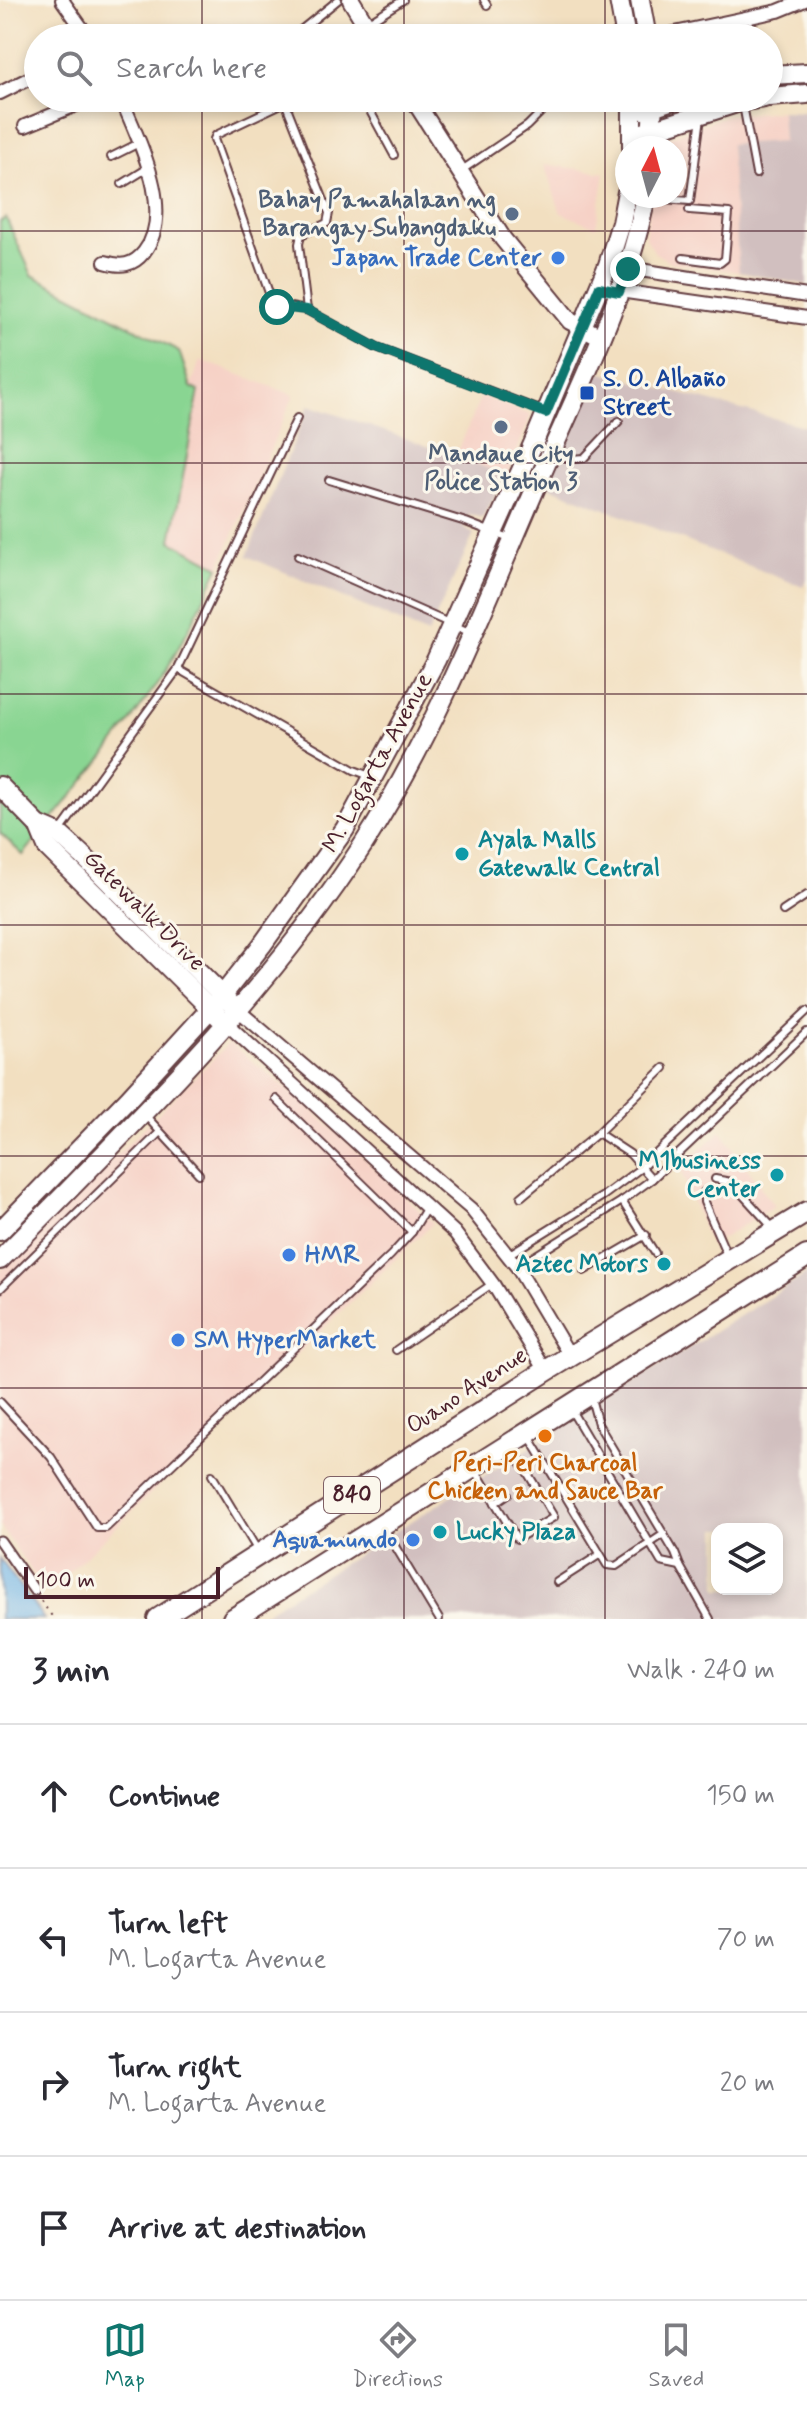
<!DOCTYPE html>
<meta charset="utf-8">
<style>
:root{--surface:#fff;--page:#f7f7f7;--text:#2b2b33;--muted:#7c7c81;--line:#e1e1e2;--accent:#0f766e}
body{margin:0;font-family:Mynerve,sans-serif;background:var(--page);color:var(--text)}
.controls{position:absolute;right:24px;bottom:24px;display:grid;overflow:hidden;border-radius:16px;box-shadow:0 4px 12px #0003}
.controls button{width:72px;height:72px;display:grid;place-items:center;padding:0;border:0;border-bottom:2px solid var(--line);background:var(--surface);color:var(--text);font:40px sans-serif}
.compass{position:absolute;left:615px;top:136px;width:72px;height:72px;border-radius:50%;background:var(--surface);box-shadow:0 4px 12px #0003;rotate:6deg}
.scale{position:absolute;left:24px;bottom:20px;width:196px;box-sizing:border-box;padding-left:8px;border:4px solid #4a1f2b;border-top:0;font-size:22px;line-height:28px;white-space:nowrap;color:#4a1f2b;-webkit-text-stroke:6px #fbf7ec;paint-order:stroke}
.stop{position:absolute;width:24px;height:24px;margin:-18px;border:6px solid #0f766e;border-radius:50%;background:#fff}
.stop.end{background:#0f766e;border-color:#fff;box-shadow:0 2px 8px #0008}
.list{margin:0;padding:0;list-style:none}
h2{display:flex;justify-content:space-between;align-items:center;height:104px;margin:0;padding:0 32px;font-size:34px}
h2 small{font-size:26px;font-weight:400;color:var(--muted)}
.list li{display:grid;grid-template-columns:52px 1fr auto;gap:24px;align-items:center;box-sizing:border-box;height:144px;padding:0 32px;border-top:2px solid var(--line)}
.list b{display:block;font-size:30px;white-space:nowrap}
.list p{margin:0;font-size:26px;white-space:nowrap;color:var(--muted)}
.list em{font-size:26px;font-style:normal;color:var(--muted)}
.icon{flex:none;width:44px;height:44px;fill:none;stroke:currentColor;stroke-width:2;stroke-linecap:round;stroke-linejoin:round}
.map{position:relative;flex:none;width:807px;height:1619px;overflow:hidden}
.search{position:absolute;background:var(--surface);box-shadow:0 4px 12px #0003;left:24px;right:24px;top:24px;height:88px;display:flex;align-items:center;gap:20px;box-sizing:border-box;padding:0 28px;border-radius:44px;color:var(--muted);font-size:30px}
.sheet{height:680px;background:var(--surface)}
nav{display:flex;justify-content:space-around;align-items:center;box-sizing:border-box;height:112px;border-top:2px solid var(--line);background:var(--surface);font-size:22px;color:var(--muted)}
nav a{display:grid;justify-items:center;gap:4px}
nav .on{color:var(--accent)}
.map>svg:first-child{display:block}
</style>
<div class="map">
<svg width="807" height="1619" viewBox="0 0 807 1619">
<rect width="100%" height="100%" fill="#fbf7ec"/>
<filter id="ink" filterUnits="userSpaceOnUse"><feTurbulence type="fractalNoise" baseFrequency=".0125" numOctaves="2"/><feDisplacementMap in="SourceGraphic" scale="16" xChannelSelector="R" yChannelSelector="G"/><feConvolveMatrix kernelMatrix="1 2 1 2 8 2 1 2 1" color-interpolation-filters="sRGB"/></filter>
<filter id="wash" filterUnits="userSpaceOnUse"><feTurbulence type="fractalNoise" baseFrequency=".006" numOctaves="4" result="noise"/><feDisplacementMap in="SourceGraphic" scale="32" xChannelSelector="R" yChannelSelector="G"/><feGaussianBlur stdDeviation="1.8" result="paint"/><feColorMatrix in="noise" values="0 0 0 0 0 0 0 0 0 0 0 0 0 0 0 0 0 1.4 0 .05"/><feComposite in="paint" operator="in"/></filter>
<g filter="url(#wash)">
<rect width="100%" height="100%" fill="#f2dfc0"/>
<!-- built -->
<g fill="#f6d1c6">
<polygon points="781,111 783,141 730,144 739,272 670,262 655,253 645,236 651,196 675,196 675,148 659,148 660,141 728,115"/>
<polygon points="544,164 605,173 596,227 561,213"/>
<polygon points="200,360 294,395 219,567 171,541 199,391 191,387"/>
<polygon points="481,396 531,415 507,476 456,456"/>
<polygon points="229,1043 303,1101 433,1223 47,1593 0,1526 0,1271"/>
<polygon points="721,1131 774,1206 710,1246 680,1168"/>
</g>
<!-- industrial -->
<g fill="#d1bfbf" fill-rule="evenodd">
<polygon points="781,111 807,112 807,285 739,272 730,144 783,141"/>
<polygon points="598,372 807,427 807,579 803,587 547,486"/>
<polygon points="309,405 456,456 507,476 482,518 469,514 463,528 474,534 428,634 247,556"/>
<path d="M 807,1273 L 807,1619 L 255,1619 L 799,1279 ZM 717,1529 L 777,1529 L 777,1589 L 717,1589 Z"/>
</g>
<!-- green -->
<path fill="#89d592" stroke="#6a7a5e" stroke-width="2" d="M 6,218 L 32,275 L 179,351 L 191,387 L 199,391 L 171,541 L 219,567 C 199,609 179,652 152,691 C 113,749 67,801 23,855 L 0,833 L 0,221 Z"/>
<!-- water -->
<polygon fill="#6fb3e5" stroke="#5c6988" stroke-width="2" points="0,1559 44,1619 0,1619"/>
</g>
<g filter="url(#ink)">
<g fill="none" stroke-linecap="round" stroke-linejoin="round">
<defs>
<g id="service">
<polyline points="484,0 487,5"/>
<polyline points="367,23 403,0"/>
<polyline points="291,38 338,0"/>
<polyline points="608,38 622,29"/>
<polyline points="294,98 216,135 214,139 273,304 307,310 377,348 545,412"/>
<polyline points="363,98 394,155"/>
<polyline points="285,102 329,213 327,223 301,235 299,244 307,310"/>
<polyline points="743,105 756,174"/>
<polyline points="111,157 139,143"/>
<polyline points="462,170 527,126 555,98"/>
<polyline points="122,184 148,168"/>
<polyline points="650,198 690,201 701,117"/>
<polyline points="683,258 720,263 725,259 729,213 689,210"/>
<polyline points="556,453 571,459 584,458 619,421"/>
<polyline points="329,480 466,522 512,540"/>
<polyline points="298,556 469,632"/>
<polyline points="178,669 354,770 370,776"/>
<polyline points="61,830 178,669 297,418"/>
<polyline points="783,911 807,895"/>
<polyline points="276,1099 412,1232"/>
<polyline points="145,1115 199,1174"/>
<polyline points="598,1133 630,1154 652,1179"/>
<polyline points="715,1179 731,1182 775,1230"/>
<polyline points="704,1192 704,1202 727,1255"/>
<polyline points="521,1197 598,1133 664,1068"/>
<polyline points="622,1201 655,1253"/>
<polyline points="508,1255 603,1196 642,1167 807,1011"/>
<polyline points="517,1267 622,1201 652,1179 807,1032"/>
<polyline points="584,1271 646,1235"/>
<polyline points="0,1289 160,1132"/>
<polyline points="396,1350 492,1284"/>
<polyline points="591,1398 598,1424 675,1553 680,1566 710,1619"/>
<polyline points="0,1402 51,1457 97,1528 106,1528 391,1255 412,1232 427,1207"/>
<polyline points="571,1410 661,1562 680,1566"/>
<polyline points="529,1436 607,1565 616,1566 664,1534"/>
<polyline points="476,1471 517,1539 554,1517 512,1447"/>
<polyline points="212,1475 258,1551"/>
<polyline points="495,1503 508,1494"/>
<polyline points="384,1528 439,1619"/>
<polyline points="557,1582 599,1555"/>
</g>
<polyline id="pedestrian" points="0,1541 34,1590"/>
<g id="minor">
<polyline points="62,0 89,38"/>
<polyline points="651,38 778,11 805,0"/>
<polyline points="0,93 38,74"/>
<polyline points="25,126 93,98"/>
<path d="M 105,262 C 121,267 133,266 144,252 C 176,211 138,140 121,98"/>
<polyline points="608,265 807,296"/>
<polyline points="599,288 807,318"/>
<polyline points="238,1010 471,1209 517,1267 570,1356"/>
<polyline points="227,1024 455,1233 493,1284 546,1371"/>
</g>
<g id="tertiary">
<polyline points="351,0 374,38"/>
<polyline points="413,98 503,239 570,321 601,337"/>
</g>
<g id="secondary">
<polyline points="619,0 626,38"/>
<polyline points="640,0 647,38"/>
<polyline points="769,75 807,73"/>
<polyline points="769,97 807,94"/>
<polyline points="643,110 679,98"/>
<polyline points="633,136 743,101 764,98"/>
<polyline points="632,147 632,98"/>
<polyline points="651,148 653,98"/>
<polyline points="0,786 38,825 59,834 82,855 230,1003"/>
<polyline points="38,825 47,847 219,1017"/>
<polyline points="0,1231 128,1099 222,996 262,945 345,829 436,660 533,444 608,265 621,223 627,192"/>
<path d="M 0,1260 C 128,1129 263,1000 363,845 C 436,732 485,604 539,480 C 579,388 627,295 646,196"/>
</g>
<g id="trunk">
<polyline points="158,1619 546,1371 807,1212"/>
<polyline points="233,1619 807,1256"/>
</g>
</defs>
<!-- service casing -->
<use href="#service" stroke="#633c41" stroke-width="10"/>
<!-- pedestrian casing -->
<use href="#pedestrian" stroke="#633c41" stroke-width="13"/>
<!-- minor casing -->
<use href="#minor" stroke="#633c41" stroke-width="16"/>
<!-- tertiary casing -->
<use href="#tertiary" stroke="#633c41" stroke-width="20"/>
<!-- secondary casing -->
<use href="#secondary" stroke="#633c41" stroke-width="22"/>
<!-- trunk casing -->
<use href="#trunk" stroke="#633c41" stroke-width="24"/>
<!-- path -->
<polyline stroke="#633c41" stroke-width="2" stroke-dasharray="2 6" stroke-linecap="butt" points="41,1601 54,1619"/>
<!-- service -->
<use href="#service" stroke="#fff" stroke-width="6"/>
<!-- pedestrian -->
<use href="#pedestrian" stroke="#fff" stroke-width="9"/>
<!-- minor -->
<use href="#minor" stroke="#fff" stroke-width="12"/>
<!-- tertiary -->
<use href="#tertiary" stroke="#fff" stroke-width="16"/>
<!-- secondary -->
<use href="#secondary" stroke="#fff" stroke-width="18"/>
<!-- trunk -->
<use href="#trunk" stroke="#fff" stroke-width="20"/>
</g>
</g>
<g fill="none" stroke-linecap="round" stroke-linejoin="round" filter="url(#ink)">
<!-- route -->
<polyline stroke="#0f766e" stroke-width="10" points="277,307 307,310 377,348 546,413 599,288 619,292 628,269"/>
</g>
<!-- grid -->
<path fill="none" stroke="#4a1f2b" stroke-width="2" stroke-opacity="0.55" d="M 202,0 L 202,38M 404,0 L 404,38M 605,0 L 605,38M 202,98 L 202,1619M 404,98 L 404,1619M 605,98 L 605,1619M 0,231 L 807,231M 0,463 L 807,463M 0,694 L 807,694M 0,925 L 807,925M 0,1156 L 807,1156M 0,1388 L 807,1388"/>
<!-- markers -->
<g fill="#5c6f8a" stroke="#fbf7ec" stroke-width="3">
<circle cx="512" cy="214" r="8"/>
<circle cx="501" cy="427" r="8"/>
</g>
<g fill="#3f7fe0" stroke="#fbf7ec" stroke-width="3">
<circle cx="558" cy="258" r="8"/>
<circle cx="289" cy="1255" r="8"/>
<circle cx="178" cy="1340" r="8"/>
<circle cx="413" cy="1540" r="8"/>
</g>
<rect fill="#1a4fb4" stroke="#fbf7ec" stroke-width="3" x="579" y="385" width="16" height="16" rx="4"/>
<g fill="#0f9aa8" stroke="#fbf7ec" stroke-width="3">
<circle cx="462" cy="854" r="8"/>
<circle cx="777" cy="1175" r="8"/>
<circle cx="664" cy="1264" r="8"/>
<circle cx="440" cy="1532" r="8"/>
</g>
<circle fill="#e8710a" stroke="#fbf7ec" stroke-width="3" cx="545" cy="1436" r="8"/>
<g text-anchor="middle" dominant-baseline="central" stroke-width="6" stroke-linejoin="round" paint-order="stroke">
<!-- shield labels -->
<rect fill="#fbf7ec" stroke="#7f6065" stroke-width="2" x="324" y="1477" width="56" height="36" rx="6"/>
<g font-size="22" font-weight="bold" fill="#4a1f2b">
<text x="352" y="1495">840</text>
</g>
<!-- service labels -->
<g font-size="24" font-weight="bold" fill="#4e5e75" stroke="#fbf7ec" text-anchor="end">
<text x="496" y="200">Bahay Pamahalaan ng<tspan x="496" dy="28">Barangay Subangdaku</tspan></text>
<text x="501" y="454" text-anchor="middle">Mandaue City<tspan x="501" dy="28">Police Station 3</tspan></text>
</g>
<!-- shop labels -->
<g font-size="24" font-weight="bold" fill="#366cbe" stroke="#fbf7ec" text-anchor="end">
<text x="542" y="258">Japan Trade Center</text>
<text x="305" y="1255" text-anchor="start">HMR</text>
<text x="194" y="1340" text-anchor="start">SM HyperMarket</text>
<text x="397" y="1540">Aquamundo</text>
</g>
<!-- transit labels -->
<g font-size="24" font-weight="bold" fill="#164399" stroke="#fbf7ec" text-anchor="start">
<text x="603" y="379">S. O. Albaño<tspan x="603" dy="28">Street</tspan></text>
</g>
<!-- street labels -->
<g font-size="24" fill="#4a1f2b" stroke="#fbf7ec">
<text transform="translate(378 763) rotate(-61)">M. Logarta Avenue</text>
<text transform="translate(144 911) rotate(45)">Gatewalk Drive</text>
<text transform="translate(467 1391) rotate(-33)">Ouano Avenue</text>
</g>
<!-- culture labels -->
<g font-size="24" font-weight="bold" fill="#0d838f" stroke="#fbf7ec" text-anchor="start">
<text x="478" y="840">Ayala Malls<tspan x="478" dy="28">Gatewalk Central</tspan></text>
<text x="761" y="1161" text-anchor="end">M1business<tspan x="761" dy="28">Center</tspan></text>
<text x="648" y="1264" text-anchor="end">Aztec Motors</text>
<text x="456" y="1532">Lucky Plaza</text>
</g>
<!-- food labels -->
<g font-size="24" font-weight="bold" fill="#c56008" stroke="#fbf7ec">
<text x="545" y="1463">Peri-Peri Charcoal<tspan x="545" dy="28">Chicken and Sauce Bar</tspan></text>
</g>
</g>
</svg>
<div class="controls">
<button><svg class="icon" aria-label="layers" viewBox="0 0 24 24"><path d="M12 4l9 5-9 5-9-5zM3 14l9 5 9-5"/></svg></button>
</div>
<svg class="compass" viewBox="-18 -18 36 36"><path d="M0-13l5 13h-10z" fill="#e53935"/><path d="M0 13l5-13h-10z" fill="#7c7c81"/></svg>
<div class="scale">100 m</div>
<div class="stop" style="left:277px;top:307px"></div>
<div class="stop end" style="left:628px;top:269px"></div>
<div class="search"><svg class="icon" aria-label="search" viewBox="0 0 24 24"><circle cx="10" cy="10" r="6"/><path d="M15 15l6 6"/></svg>Search here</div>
</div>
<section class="sheet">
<h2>3 min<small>Walk · 240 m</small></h2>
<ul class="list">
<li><svg class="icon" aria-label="ahead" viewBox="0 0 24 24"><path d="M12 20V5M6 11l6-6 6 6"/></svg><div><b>Continue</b></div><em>150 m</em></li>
<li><svg class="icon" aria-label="left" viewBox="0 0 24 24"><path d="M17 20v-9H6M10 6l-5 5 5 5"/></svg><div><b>Turn left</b><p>M. Logarta Avenue</p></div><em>70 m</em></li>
<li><svg class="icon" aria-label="right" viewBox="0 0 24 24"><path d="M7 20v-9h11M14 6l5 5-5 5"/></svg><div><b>Turn right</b><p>M. Logarta Avenue</p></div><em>20 m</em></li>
<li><svg class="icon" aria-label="arrive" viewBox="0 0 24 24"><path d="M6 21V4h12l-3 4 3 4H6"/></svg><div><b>Arrive at destination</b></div></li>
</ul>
</section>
<nav>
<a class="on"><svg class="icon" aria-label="map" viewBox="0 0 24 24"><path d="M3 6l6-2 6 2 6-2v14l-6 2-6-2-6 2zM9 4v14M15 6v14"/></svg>Map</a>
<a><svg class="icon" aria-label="directions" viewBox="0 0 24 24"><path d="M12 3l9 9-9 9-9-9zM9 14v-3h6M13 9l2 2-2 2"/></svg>Directions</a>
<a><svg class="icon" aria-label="saved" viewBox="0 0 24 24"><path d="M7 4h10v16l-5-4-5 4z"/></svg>Saved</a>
</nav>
